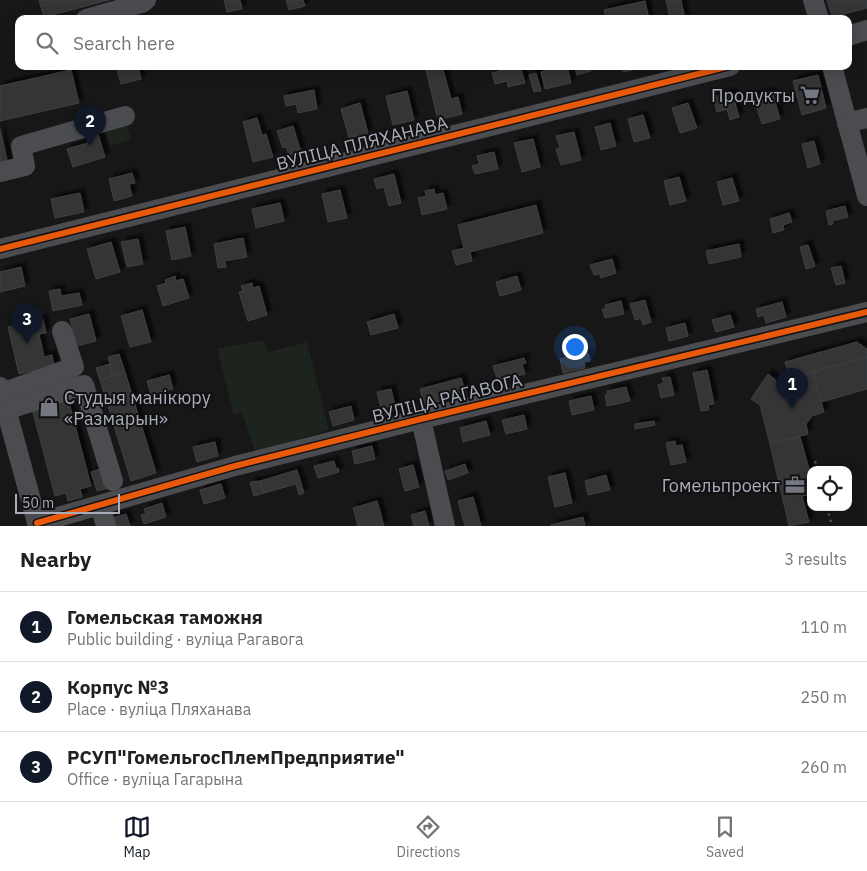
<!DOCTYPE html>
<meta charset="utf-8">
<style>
:root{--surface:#fff;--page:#f6f6f6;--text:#202124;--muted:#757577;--line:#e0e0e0;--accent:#111827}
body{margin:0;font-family:"IBM Plex Sans",sans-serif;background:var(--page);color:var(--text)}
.controls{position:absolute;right:15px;bottom:15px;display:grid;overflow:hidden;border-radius:10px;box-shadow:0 2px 12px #0003}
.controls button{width:45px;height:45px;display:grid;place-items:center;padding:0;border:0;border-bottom:1px solid var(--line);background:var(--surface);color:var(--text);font:25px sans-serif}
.scale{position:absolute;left:15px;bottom:12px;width:105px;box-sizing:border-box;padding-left:5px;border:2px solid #a8adb8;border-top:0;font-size:14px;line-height:18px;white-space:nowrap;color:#a8adb8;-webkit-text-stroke:4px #111113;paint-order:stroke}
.you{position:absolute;left:574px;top:346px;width:18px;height:18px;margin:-12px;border:4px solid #fff;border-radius:50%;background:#1a73e8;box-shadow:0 0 0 8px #1a73e833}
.badge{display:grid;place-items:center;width:32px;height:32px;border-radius:50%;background:var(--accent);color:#fff;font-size:16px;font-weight:700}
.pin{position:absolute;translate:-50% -41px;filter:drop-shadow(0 1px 2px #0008)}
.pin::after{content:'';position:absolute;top:26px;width:18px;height:15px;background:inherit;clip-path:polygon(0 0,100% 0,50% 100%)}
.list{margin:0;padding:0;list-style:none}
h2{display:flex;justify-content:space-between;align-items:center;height:65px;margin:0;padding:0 20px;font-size:21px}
h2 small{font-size:16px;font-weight:400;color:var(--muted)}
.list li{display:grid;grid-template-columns:32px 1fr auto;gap:15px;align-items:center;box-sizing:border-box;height:70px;padding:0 20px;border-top:1px solid var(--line)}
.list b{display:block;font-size:19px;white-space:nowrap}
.list p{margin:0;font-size:16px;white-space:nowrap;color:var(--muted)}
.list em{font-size:16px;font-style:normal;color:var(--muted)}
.icon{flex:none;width:28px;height:28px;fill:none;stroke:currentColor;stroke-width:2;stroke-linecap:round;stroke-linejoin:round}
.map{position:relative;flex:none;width:867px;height:526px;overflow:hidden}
.search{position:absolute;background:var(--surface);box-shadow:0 2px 12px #0003;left:15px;right:15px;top:15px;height:55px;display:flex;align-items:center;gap:12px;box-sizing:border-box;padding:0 18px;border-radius:10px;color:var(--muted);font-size:19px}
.sheet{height:275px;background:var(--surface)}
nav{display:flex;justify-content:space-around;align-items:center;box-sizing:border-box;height:70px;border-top:1px solid var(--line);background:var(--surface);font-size:14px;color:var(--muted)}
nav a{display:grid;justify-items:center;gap:2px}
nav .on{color:var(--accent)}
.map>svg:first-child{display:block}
</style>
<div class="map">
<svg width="867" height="526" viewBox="0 0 867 526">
<defs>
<filter id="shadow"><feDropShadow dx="4.5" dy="-4.5" stdDeviation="1" flood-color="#0009"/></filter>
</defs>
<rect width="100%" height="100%" fill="#171717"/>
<!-- green -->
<g fill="#1d241e">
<polygon points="127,125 131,139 110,146 106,132"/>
<polygon points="263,340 269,352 307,342 329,430 255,452 242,412 234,415 217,349"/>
</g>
<!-- building -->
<g fill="#353536" stroke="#3f4043" filter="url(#shadow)">
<polygon points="39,0 109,0 44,17"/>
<polygon points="224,0 240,0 242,9 227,12"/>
<polygon points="286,0 303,0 305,6 289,10"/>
<polygon points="666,0 681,0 685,19 670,19"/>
<polygon points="827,0 867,0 867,8 832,17"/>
<polygon points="645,1 649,19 606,19 604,10"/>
<polygon points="116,66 138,66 141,79 121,84"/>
<polygon points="425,66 442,66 451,99 458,97 462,114 438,120"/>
<polygon points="517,66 520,66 525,83 508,87 507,81 495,84 492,73"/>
<polygon points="567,66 571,83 545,89 541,72"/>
<polygon points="575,66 590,66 591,71 577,75"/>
<polygon points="622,66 641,66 642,68 623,72"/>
<polygon points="71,70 79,103 0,121 0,86"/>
<polygon points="536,73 541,91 534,92 529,75"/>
<polygon points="818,75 826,108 802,115 793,81"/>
<polygon points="314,90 317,109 298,113 296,104 286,106 284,96"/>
<polygon points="407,91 414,120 393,125 386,96"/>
<polygon points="772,91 780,119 762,124 753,96"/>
<polygon points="732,92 739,117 730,120 727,109 717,112 713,97"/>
<polygon points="360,103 368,133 349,138 341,109"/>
<polygon points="688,103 697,128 680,133 672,108"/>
<polygon points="643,115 650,138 634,142 628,119"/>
<polygon points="257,118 262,135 266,134 273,157 253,162 243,122"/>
<polygon points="610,123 616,146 601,150 595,127"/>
<polygon points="293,126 301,152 289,155 286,147 283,148 277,131"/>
<polygon points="0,129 8,164 0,166"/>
<polygon points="97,131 105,157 73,167 67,149 88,143 86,134"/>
<polygon points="574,132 581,160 561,165 556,149 560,148 556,136"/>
<polygon points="533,139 540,167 522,172 514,143"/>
<polygon points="814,141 820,164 808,168 802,144"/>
<polygon points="494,152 498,169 475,174 472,166 479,164 477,156"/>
<polygon points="132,173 135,183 129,184 132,196 114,201 109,179"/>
<polygon points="394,174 401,203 389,206 384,187 377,189 374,179"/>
<polygon points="679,177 686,201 670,205 664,181"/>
<polygon points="732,178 739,201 723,205 717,182"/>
<polygon points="434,189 435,195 443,193 447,209 422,215 418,198 426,196 425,191"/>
<polygon points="340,190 347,218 328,222 322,194"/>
<polygon points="80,193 84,212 55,218 51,199"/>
<polygon points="280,203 284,221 256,228 252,209"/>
<polygon points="536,205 543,233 470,252 472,261 456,265 452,251 464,248 458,225"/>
<polygon points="845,206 848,217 832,221 833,224 829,225 826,211"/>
<polygon points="789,213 792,222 783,225 784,230 773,233 770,219"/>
<polygon points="185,227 191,256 172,260 166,231"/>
<polygon points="243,238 247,257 225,261 226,267 218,268 214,244"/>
<polygon points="138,239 143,264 127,267 121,242"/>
<polygon points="111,242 120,272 96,279 87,249"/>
<polygon points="739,244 741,257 709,264 706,251"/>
<polygon points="808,245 815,266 806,269 800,247"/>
<polygon points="612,259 616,273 601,278 600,274 594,275 590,265"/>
<polygon points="841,266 845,283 836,285 831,268"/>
<polygon points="21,267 25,286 0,292 0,272"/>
<polygon points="175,276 176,281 183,279 189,298 163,306 157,286 166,283 165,280"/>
<polygon points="517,276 521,290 500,296 496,282"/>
<polygon points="252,283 253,288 259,286 267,315 248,321 239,292 243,291 241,286"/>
<polygon points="60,289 61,296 79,293 82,305 53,311 49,291"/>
<polygon points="645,300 651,322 643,325 641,318 635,320 630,304"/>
<polygon points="621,301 624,314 605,318 602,309 606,309 605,305"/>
<polygon points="782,302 786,317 766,323 764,315 758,317 756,309"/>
<polygon points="142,310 151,342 130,347 121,316"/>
<polygon points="89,314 96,341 77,346 70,319"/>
<polygon points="394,314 398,328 371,335 367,322"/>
<polygon points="730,315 734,327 716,332 712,320"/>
<polygon points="43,319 46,333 39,334 44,357 52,355 54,366 19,374 8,327"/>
<polygon points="685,323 688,336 669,341 666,328"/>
<polygon points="857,342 867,349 867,357 790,378 785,362"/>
<polygon points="588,353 590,361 584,362 585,368 563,373 560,359"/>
<polygon points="119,354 125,372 113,375 108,357"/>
<polygon points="867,357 867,389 821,402 813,372"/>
<polygon points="524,358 526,363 522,364 525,374 498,381 493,366"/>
<polygon points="110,364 113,375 100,380 96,368"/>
<polygon points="707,370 714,404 708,405 709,410 701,411 693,373"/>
<polygon points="125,372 156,473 131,481 100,380"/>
<polygon points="813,372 824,412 812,416 806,424 808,434 770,444 760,405 751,399 768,374 777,381"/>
<polygon points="169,375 173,389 151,394 147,381"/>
<polygon points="670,377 674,395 661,398 658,385 664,383 662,378"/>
<polygon points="461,378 466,394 424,405 420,389"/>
<polygon points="626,387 630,401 607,406 605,395 608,394 607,391"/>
<polygon points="391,389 396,410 388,412 389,415 383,416 377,392"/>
<polygon points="591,396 594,410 572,415 569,401"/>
<polygon points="68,399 91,486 80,489 82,497 68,501 66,493 55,496 32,409"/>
<polygon points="351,406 354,420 333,426 329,412"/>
<polygon points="524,415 527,429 506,434 502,420"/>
<polygon points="486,421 490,435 463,442 460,428"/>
<polygon points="654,421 655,425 635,429 635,424"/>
<polygon points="800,437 811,476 811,494 802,496 809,522 789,526 770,444"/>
<polygon points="675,441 676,446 682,445 686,462 671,465 666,443"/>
<polygon points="215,442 218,456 197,462 193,447"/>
<polygon points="372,446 375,459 355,464 352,451"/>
<polygon points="334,461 336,469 338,468 339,472 318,478 314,466"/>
<polygon points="465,464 468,473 448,480 445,471"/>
<polygon points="413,465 419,487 405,491 399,469"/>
<polygon points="103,468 109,488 97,491 91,472"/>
<polygon points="297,470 304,493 299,495 296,484 264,493 260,481"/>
<polygon points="565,473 572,503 555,507 548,477"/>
<polygon points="606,475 610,490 588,495 585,481"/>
<polygon points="260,481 264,493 254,496 250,482"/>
<polygon points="221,484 225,498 204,504 200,490"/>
<polygon points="473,497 481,526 465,526 458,501"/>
<polygon points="377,501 384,526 358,526 353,508"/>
<polygon points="162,503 166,517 144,524 141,515 146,514 144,509"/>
<polygon points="425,511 429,526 414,526 411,515"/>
<polygon points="126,514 130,526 114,526 112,518"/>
<polygon points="583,517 585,526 551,526 551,525"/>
</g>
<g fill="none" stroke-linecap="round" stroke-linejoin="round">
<!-- path -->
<g stroke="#4d4e52" stroke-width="2.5" stroke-dasharray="2.5 4" stroke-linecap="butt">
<polyline points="815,461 817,470"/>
<polyline points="827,507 832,526"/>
</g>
<!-- minor -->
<g stroke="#4b4c50" stroke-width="20">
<polyline points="813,0 819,19"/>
<polyline points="86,19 142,3 146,0"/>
<polyline points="848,36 867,30"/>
<polyline points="832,66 867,196"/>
<polyline points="847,123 867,118"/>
<polyline points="0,172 25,166 21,146 125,116"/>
<polyline points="0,249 730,66"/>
<polyline points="0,387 38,526"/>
<polyline points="2,393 74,367 62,331"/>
<polyline points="6,410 84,385 113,481"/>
<polyline points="421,419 445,526"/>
<polyline points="100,505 106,526"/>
<polyline points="37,523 235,466 421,419 867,312"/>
</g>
<defs>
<g id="cycleway">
<polyline points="0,249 730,66"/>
<polyline points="37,523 235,466 421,419 867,312"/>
</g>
</defs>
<!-- cycleway casing -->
<use href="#cycleway" stroke="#111113" stroke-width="9"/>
<!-- cycleway -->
<use href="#cycleway" stroke="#e8590c" stroke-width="6"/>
</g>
<!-- icons -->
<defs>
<symbol id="supermarket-bare" viewBox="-9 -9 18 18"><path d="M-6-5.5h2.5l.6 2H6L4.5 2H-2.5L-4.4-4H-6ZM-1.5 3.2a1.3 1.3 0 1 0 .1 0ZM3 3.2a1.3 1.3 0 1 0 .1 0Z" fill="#757880" stroke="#111113" stroke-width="2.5" paint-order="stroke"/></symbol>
<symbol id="shop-bare" viewBox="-9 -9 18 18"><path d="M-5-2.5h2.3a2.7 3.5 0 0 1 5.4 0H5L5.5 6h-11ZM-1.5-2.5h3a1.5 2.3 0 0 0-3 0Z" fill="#757880" stroke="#111113" stroke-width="2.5" paint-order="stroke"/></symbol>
<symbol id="office-bare" viewBox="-9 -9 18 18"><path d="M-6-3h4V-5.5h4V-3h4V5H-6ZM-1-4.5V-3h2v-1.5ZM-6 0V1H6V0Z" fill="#757880" stroke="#111113" stroke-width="2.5" paint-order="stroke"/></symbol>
</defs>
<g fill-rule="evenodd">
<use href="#supermarket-bare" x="796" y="81" width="28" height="28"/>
<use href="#shop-bare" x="35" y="393" width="28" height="28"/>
<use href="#office-bare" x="781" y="471" width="28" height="28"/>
</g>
<g text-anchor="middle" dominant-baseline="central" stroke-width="4" stroke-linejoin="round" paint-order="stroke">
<!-- poi labels -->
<g font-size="18" fill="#a8adb8" stroke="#111113" text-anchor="end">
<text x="795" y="95">Продукты</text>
<text x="64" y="397" text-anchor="start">Студыя манікюру<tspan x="64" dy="21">«Размарын»</tspan></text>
<text x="780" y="485">Гомельпроект</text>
</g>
<!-- street labels -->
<g font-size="18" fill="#a8adb8" stroke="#111113">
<text transform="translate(362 143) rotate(-14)">ВУЛІЦА ПЛЯХАНАВА</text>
<text transform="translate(447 398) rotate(-14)">ВУЛІЦА РАГАВОГА</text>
</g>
</g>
</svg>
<div class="controls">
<button><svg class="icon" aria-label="locate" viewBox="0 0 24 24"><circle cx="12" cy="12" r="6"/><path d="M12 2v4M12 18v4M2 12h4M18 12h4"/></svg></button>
</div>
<div class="scale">50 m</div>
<div class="you"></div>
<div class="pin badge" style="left:792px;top:409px">1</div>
<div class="pin badge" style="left:90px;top:146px">2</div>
<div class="pin badge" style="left:27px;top:344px">3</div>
<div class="search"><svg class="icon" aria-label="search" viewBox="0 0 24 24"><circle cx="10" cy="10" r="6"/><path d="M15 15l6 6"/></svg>Search here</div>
</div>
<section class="sheet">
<h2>Nearby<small>3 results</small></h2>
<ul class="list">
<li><span class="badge">1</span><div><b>Гомельская таможня</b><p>Public building · вуліца Рагавога</p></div><em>110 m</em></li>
<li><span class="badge">2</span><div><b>Корпус №3</b><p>Place · вуліца Пляханава</p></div><em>250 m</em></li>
<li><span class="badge">3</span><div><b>РСУП&quot;ГомельгосПлемПредприятие&quot;</b><p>Office · вуліца Гагарына</p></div><em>260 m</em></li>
</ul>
</section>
<nav>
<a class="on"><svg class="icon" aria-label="map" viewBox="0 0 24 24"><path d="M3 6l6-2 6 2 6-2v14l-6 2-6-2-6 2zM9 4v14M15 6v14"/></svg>Map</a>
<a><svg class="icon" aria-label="directions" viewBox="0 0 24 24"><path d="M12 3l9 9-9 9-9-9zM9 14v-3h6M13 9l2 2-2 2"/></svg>Directions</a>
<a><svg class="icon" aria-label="saved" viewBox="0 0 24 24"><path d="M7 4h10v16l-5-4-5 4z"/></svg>Saved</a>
</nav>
